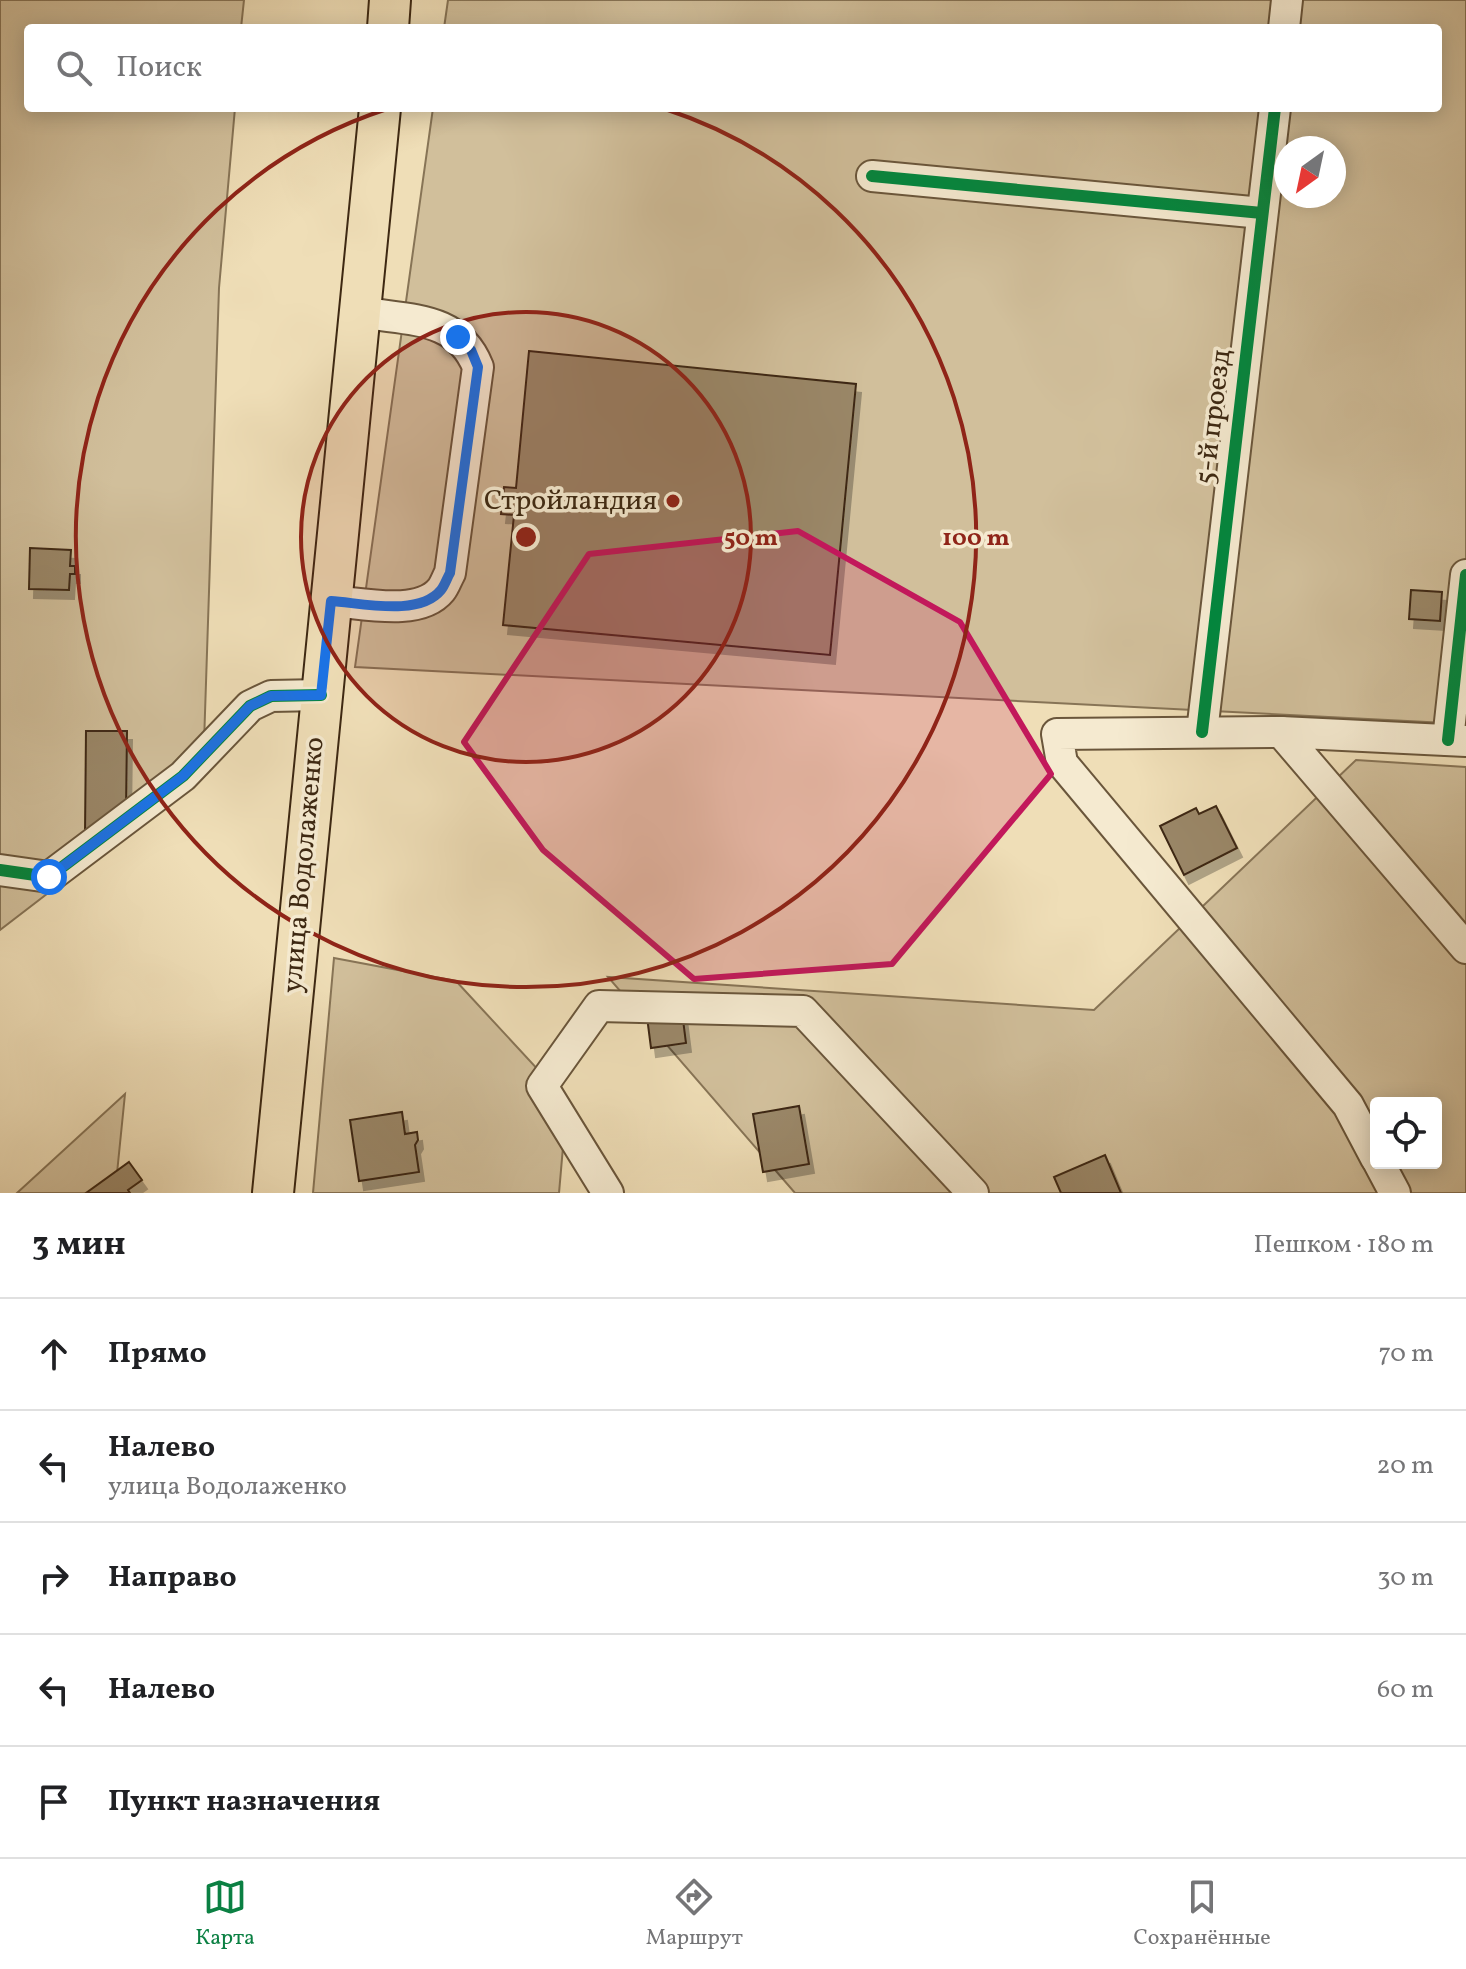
<!DOCTYPE html>
<html lang="ru">
<meta charset="utf-8">
<style>
:root{--surface:#fff;--page:#f2f2f2;--text:#202124;--muted:#757577;--line:#e0e0e0;--accent:#0b8043}
body{margin:0;font-family:Vollkorn,serif;background:var(--page);color:var(--text)}
.controls{position:absolute;right:24px;bottom:24px;display:grid;overflow:hidden;border-radius:8px;box-shadow:0 4px 20px #0003}
.controls button{width:72px;height:72px;display:grid;place-items:center;padding:0;border:0;border-bottom:2px solid var(--line);background:var(--surface);color:var(--text);font:40px sans-serif}
.compass{position:absolute;left:1274px;top:136px;width:72px;height:72px;border-radius:50%;background:var(--surface);box-shadow:0 4px 20px #0003;rotate:213deg}
.stop{position:absolute;width:24px;height:24px;margin:-18px;border:6px solid #1a73e8;border-radius:50%;background:#fff}
.stop.end{background:#1a73e8;border-color:#fff;box-shadow:0 2px 8px #0008}
.list{margin:0;padding:0;list-style:none}
h2{display:flex;justify-content:space-between;align-items:center;height:104px;margin:0;padding:0 32px;font-size:34px}
h2 small{font-size:26px;font-weight:400;color:var(--muted)}
.list li{display:grid;grid-template-columns:52px 1fr auto;gap:24px;align-items:center;box-sizing:border-box;height:112px;padding:0 32px;border-top:2px solid var(--line)}
.list b{display:block;font-size:30px;white-space:nowrap}
.list p{margin:0;font-size:26px;white-space:nowrap;color:var(--muted)}
.list em{font-size:26px;font-style:normal;color:var(--muted)}
.icon{flex:none;width:44px;height:44px;fill:none;stroke:currentColor;stroke-width:2;stroke-linecap:round;stroke-linejoin:round}
.map{position:relative;flex:none;width:1466px;height:1193px;overflow:hidden}
.search{position:absolute;background:var(--surface);box-shadow:0 4px 20px #0003;left:24px;right:24px;top:24px;height:88px;display:flex;align-items:center;gap:20px;box-sizing:border-box;padding:0 28px;border-radius:8px;color:var(--muted);font-size:30px}
.sheet{height:664px;background:var(--surface)}
nav{display:flex;justify-content:space-around;align-items:center;box-sizing:border-box;height:112px;border-top:2px solid var(--line);background:var(--surface);font-size:22px;color:var(--muted)}
nav a{display:grid;justify-items:center;gap:4px}
nav .on{color:var(--accent)}
.map>svg:first-child{display:block}
</style>
<div class="map">
<svg width="1466" height="1193" viewBox="0 0 1466 1193">
<defs>
<filter id="shadow"><feDropShadow dx="5" dy="9" stdDeviation="0" flood-color="#0004"/></filter>
</defs>
<rect width="100%" height="100%" fill="#efdeb7"/>
<filter id="stains"><feTurbulence type="fractalNoise" baseFrequency=".0025" numOctaves="4"/><feColorMatrix values="0 0 0 0 .2 0 0 0 0 .09 0 0 0 0 .02 0 0 0 .5 -.17"/></filter>
<radialGradient id="worn" r=".72"><stop offset=".6" stop-color="#630" stop-opacity="0"/><stop offset="1" stop-color="#630" stop-opacity=".3"/></radialGradient>
<!-- green -->
<g fill="#d1bf9b" stroke="#877456" stroke-width="2" fill-rule="evenodd">
<polygon points="0,0 244,0 241,28 28,28 28,108 235,108 219,288 203,774 0,930"/>
<path d="M 448,0 L 1466,0 L 1466,724 L 355,667 L 433,108 L 1438,108 L 1438,28 L 444,28 ZM 1286,148 L 1334,148 L 1334,196 L 1286,196 Z"/>
<path d="M 1356,760 L 1466,767 L 1466,1193 L 795,1193 L 608,977 L 1094,1010 ZM 1376,1103 L 1436,1103 L 1436,1163 L 1376,1163 Z"/>
<polygon points="334,958 456,981 567,1101 559,1193 313,1193"/>
<polygon points="125,1094 115,1193 17,1193"/>
</g>
<!-- building -->
<g fill="#9a8768" stroke="#3d2812" stroke-width="2" filter="url(#shadow)">
<polygon points="529,351 856,384 830,655 503,625 514,515 501,514 504,487 516,488"/>
<polygon points="30,548 71,550 70,566 75,566 75,574 70,574 69,590 29,589"/>
<polygon points="1411,590 1442,592 1440,621 1409,619"/>
<polygon points="86,731 127,731 126,810 85,835"/>
<polygon points="1216,806 1237,848 1184,875 1160,826 1196,808 1199,814"/>
<polygon points="681,1004 686,1043 651,1048 646,1009"/>
<polygon points="799,1106 809,1164 763,1172 753,1114"/>
<polygon points="402,1112 405,1134 417,1132 418,1140 415,1145 419,1172 359,1181 350,1120"/>
<polygon points="1105,1155 1121,1193 1061,1193 1054,1177"/>
<polygon points="129,1162 142,1180 128,1190 130,1193 86,1193"/>
</g>
<g fill="none" stroke-linecap="round" stroke-linejoin="round">
<defs>
<g id="minor">
<polyline points="1284,28 1287,0"/>
<polyline points="872,176 1262,213"/>
<path d="M 331,601 C 362,603 419,617 441,590 C 445,585 447,578 450,573 L 478,367 C 457,315 409,321 360,312"/>
<polyline points="1202,732 1275,108"/>
<polyline points="1281,732 1057,734 1062,763 1348,1105 1376,1158"/>
<polyline points="1448,740 1466,575"/>
<polyline points="1466,741 1281,732 1466,948"/>
<polyline points="0,870 49,877 183,776 250,706 271,696 321,695"/>
<polyline points="1379,1163 1395,1193"/>
<polyline points="608,1193 542,1086 599,1006 803,1011 973,1193"/>
</g>
<g id="major">
<polyline points="388,28 390,0"/>
<polyline points="273,1193 380,108"/>
</g>
</defs>
<!-- minor casing -->
<use href="#minor" stroke="#6a563b" stroke-width="34"/>
<!-- major casing -->
<use href="#major" stroke="#3d2812" stroke-width="44"/>
<!-- minor -->
<use href="#minor" stroke="#f5ead0" stroke-width="30"/>
<!-- major -->
<use href="#major" stroke="#efdeb7" stroke-width="40"/>
<defs>
<g id="cycleway">
<polyline points="872,176 1262,213"/>
<polyline points="1202,732 1275,108"/>
<polyline points="1448,740 1466,575"/>
<polyline points="0,870 49,877 183,776 250,706 271,696 321,695"/>
</g>
</defs>
<!-- cycleway casing -->
<use href="#cycleway" stroke="#f5ead0" stroke-width="17"/>
<!-- cycleway -->
<use href="#cycleway" stroke="#00873e" stroke-width="12"/>
</g>
<g fill="none" stroke-linecap="round" stroke-linejoin="round">
<!-- route -->
<path stroke="#1a73e8" stroke-width="10" d="M 49,877 L 183,776 L 250,706 L 271,696 L 321,695 L 331,601 C 362,603 419,617 441,590 C 445,585 447,578 450,573 L 478,367 L 471,350 L 458,337"/>
</g>
<!-- marked area -->
<path fill="#c2185b" fill-opacity="0.2" stroke="#c2185b" stroke-width="6" stroke-linejoin="round" d="M 798,531 L 960,622 L 1051,774 L 892,964 L 694,979 L 543,850 L 464,742 L 589,554 Z"/>
<!-- distance rings -->
<circle cx="526" cy="537" r="225" fill="#8f2418" fill-opacity=".12"/>
<g fill="none" stroke="#8f2418" stroke-width="4">
<circle cx="526" cy="537" r="225"/>
<path d="M665 109A450 450 0 1 1 387 109"/>
</g>
<!-- markers -->
<circle fill="#8f2418" stroke="#f5ead0" stroke-width="3" cx="673" cy="501" r="8"/>
<g text-anchor="middle" dominant-baseline="central" stroke-width="7" stroke-linejoin="round" paint-order="stroke">
<!-- street labels -->
<g font-size="28" fill="#3d2812" stroke="#f5ead0">
<text transform="translate(1214 417) rotate(-83)">5-й проезд</text>
<text transform="translate(304 865) rotate(-85)">улица Водолаженко</text>
</g>
<!-- poi labels -->
<g font-size="28" fill="#3d2812" stroke="#f5ead0" text-anchor="end">
<text x="657" y="501">Стройландия</text>
</g>
</g>
<circle cx="526" cy="537" r="12" fill="#8f2418" stroke="#f5ead0" stroke-width="4"/>
<g font-size="24" text-anchor="middle" font-weight="bold" fill="#8f2418" stroke="#f5ead0" stroke-width="7" stroke-linejoin="round" paint-order="stroke">
<text x="751" y="545">50 m</text>
<text x="976" y="545">100 m</text>
</g>
<rect width="100%" height="100%" filter="url(#stains)"/>
<rect width="100%" height="100%" fill="url(#worn)"/>
</svg>
<div class="controls">
<button><svg class="icon" aria-label="locate" viewBox="0 0 24 24"><circle cx="12" cy="12" r="6"/><path d="M12 2v4M12 18v4M2 12h4M18 12h4"/></svg></button>
</div>
<svg class="compass" viewBox="-18 -18 36 36"><path d="M0-13l5 13h-10z" fill="#e53935"/><path d="M0 13l5-13h-10z" fill="#757577"/></svg>
<div class="stop" style="left:49px;top:877px"></div>
<div class="stop end" style="left:458px;top:337px"></div>
<div class="search"><svg class="icon" aria-label="search" viewBox="0 0 24 24"><circle cx="10" cy="10" r="6"/><path d="M15 15l6 6"/></svg>Поиск</div>
</div>
<section class="sheet">
<h2>3 мин<small>Пешком · 180 m</small></h2>
<ul class="list">
<li><svg class="icon" aria-label="ahead" viewBox="0 0 24 24"><path d="M12 20V5M6 11l6-6 6 6"/></svg><div><b>Прямо</b></div><em>70 m</em></li>
<li><svg class="icon" aria-label="left" viewBox="0 0 24 24"><path d="M17 20v-9H6M10 6l-5 5 5 5"/></svg><div><b>Налево</b><p>улица Водолаженко</p></div><em>20 m</em></li>
<li><svg class="icon" aria-label="right" viewBox="0 0 24 24"><path d="M7 20v-9h11M14 6l5 5-5 5"/></svg><div><b>Направо</b></div><em>30 m</em></li>
<li><svg class="icon" aria-label="left" viewBox="0 0 24 24"><path d="M17 20v-9H6M10 6l-5 5 5 5"/></svg><div><b>Налево</b></div><em>60 m</em></li>
<li><svg class="icon" aria-label="arrive" viewBox="0 0 24 24"><path d="M6 21V4h12l-3 4 3 4H6"/></svg><div><b>Пункт назначения</b></div></li>
</ul>
</section>
<nav>
<a class="on"><svg class="icon" aria-label="map" viewBox="0 0 24 24"><path d="M3 6l6-2 6 2 6-2v14l-6 2-6-2-6 2zM9 4v14M15 6v14"/></svg>Карта</a>
<a><svg class="icon" aria-label="directions" viewBox="0 0 24 24"><path d="M12 3l9 9-9 9-9-9zM9 14v-3h6M13 9l2 2-2 2"/></svg>Маршрут</a>
<a><svg class="icon" aria-label="saved" viewBox="0 0 24 24"><path d="M7 4h10v16l-5-4-5 4z"/></svg>Сохранённые</a>
</nav>
